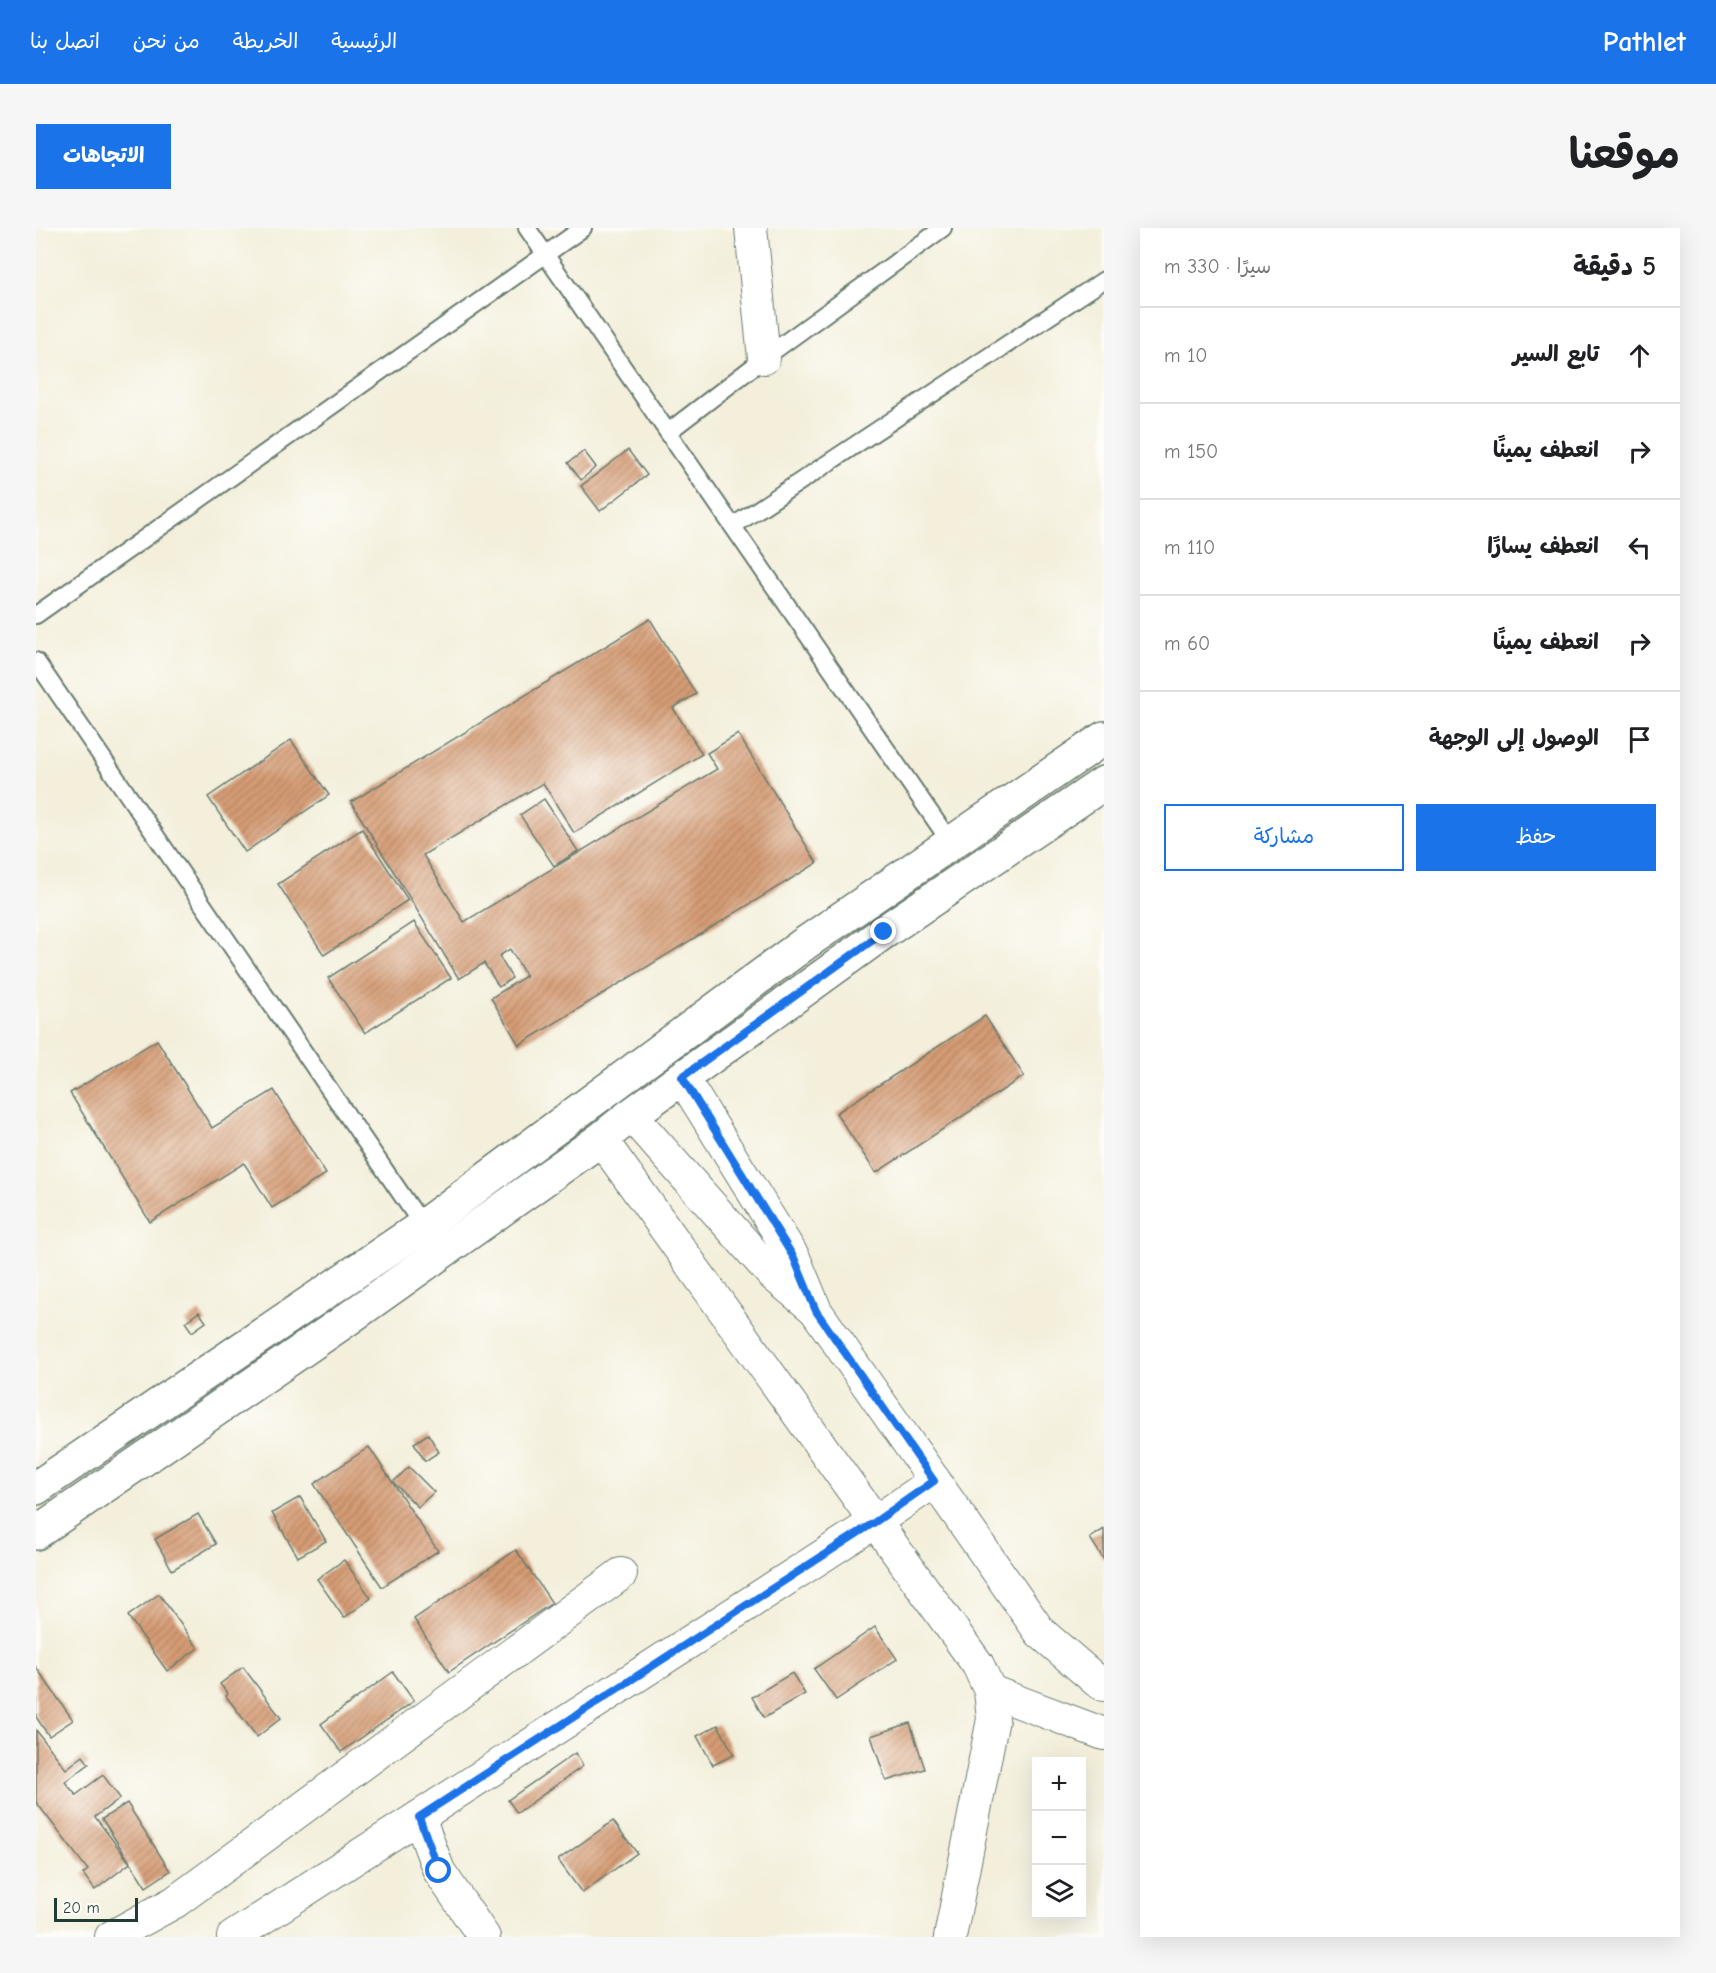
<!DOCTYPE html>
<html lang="ar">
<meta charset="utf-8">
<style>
:root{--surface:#fff;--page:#f6f6f6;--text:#202124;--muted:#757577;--line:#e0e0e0;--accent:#1a73e8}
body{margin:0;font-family:"Comic Neue","Playpen Sans Arabic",sans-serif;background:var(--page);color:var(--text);direction:rtl}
.controls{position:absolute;right:18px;bottom:18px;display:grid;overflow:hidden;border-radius:0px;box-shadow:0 6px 24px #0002}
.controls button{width:54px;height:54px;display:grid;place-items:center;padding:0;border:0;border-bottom:2px solid var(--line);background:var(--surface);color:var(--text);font:30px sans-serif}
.scale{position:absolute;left:18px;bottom:15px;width:84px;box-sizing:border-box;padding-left:6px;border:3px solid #1f3d34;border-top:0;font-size:16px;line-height:21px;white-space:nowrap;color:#1f3d34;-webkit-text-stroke:4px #fdfcf7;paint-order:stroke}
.stop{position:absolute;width:18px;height:18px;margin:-14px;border:4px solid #1a73e8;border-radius:50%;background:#fff}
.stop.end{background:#1a73e8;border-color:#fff;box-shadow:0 2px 6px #0008}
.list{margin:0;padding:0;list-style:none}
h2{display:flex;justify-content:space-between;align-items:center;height:78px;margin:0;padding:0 24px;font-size:26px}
h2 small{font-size:20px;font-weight:400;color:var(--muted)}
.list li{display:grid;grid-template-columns:39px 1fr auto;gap:18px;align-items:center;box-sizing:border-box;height:96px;padding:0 24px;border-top:2px solid var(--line)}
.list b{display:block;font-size:22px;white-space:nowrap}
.list em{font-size:20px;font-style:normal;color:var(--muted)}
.actions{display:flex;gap:12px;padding:18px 24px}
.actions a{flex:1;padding:14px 0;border:2px solid var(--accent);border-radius:0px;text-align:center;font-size:21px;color:var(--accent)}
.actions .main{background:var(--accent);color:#fff}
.icon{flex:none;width:33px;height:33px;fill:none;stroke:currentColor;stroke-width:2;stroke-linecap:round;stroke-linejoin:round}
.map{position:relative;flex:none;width:1068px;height:1709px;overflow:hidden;direction:ltr;border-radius:0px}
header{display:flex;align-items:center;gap:36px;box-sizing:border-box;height:84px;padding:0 30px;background:var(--accent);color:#fff}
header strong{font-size:28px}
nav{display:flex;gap:33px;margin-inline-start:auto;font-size:21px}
.intro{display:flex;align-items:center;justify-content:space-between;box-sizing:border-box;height:144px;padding:0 36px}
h1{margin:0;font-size:42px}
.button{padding:15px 27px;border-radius:0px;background:var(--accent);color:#fff;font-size:21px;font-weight:700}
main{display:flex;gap:36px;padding:0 36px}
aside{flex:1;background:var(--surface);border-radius:0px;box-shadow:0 6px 24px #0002}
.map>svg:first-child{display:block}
</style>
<header>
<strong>Pathlet</strong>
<nav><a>الرئيسية</a><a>الخريطة</a><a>من نحن</a><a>اتصل بنا</a></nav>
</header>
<div class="intro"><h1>موقعنا</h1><a class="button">الاتجاهات</a></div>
<main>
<aside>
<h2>5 دقيقة<small>سيرًا · 330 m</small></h2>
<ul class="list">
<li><svg class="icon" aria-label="ahead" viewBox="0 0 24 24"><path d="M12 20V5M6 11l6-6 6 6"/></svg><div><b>تابع السير</b></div><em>10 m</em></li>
<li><svg class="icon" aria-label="right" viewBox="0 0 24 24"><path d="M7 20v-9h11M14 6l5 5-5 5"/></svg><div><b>انعطف يمينًا</b></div><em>150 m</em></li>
<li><svg class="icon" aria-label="left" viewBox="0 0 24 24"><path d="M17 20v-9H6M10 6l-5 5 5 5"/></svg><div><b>انعطف يسارًا</b></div><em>110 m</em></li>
<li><svg class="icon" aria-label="right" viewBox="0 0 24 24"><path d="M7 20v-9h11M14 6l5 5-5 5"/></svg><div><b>انعطف يمينًا</b></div><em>60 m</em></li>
<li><svg class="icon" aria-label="arrive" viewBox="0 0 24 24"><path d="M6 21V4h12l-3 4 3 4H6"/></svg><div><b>الوصول إلى الوجهة</b></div></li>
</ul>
<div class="actions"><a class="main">حفظ</a><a>مشاركة</a></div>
</aside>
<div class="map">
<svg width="1068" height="1709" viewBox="0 0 1068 1709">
<defs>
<pattern id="building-hatch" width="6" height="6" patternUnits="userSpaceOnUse" patternTransform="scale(1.5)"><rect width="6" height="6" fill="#d69c75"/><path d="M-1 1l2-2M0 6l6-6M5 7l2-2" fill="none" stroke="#ad8061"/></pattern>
</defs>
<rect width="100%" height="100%" fill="#fdfcf7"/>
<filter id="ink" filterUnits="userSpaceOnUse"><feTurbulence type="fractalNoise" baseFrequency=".0167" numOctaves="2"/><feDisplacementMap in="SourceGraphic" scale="12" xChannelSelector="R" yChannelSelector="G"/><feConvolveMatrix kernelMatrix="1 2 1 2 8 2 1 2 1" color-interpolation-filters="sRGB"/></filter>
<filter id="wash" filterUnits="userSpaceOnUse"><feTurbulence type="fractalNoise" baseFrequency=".008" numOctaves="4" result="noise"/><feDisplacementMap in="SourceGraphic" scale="24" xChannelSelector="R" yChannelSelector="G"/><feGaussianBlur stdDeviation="1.35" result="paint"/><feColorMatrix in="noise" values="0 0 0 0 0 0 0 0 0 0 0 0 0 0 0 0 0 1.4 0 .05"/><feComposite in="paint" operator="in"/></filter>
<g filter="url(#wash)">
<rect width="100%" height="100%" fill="#f3efdb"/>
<g id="blocks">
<!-- building -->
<g fill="url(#building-hatch)">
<polygon points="592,222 611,247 564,283 545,258"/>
<polygon points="548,223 560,239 545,252 532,235"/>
<polygon points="614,391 660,466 637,480 666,526 538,605 507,555 387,627 428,694 681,541 671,525 702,506 781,635 483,817 455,770 490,748 474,721 463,728 476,750 463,759 448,735 423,751 315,574"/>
<polygon points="255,512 293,567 209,624 172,569"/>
<polygon points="508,571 542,623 518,638 484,587"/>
<polygon points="326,601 372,672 288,727 242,656"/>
<polygon points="378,694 415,750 329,805 292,750"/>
<polygon points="949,788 988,848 840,945 800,885"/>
<polygon points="121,812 176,900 238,862 290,946 236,980 208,935 114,994 34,865"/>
<polygon points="163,1084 170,1094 156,1104 149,1094"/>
<polygon points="392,1206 403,1224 389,1233 378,1215"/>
<polygon points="333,1219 402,1323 346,1359 278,1256"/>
<polygon points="373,1239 398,1264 382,1279 357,1254"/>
<polygon points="264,1269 290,1313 262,1329 236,1285"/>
<polygon points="162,1286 180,1316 136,1342 119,1311"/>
<polygon points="1068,1301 1068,1332 1054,1310"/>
<polygon points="480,1322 516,1375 413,1444 378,1391"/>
<polygon points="308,1332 335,1370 308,1390 281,1351"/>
<polygon points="123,1366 162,1420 131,1443 92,1388"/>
<polygon points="839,1399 861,1431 800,1472 778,1441"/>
<polygon points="0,1439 37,1492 13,1508 0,1489"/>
<polygon points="207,1439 245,1490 221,1509 190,1468 192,1466 184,1456"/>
<polygon points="357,1444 378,1473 305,1524 285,1496"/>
<polygon points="756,1445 769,1466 728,1490 716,1469"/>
<polygon points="874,1495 889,1541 850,1553 835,1508"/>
<polygon points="682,1497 698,1527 677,1537 661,1508"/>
<polygon points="0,1502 30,1541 47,1528 53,1536 29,1554 40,1567 67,1547 84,1570 59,1589 94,1635 59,1662 47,1646 52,1642 0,1574"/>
<polygon points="539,1525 547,1538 481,1585 472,1572"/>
<polygon points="91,1575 134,1643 110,1659 66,1591"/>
<polygon points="577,1593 601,1625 546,1665 522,1632"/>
</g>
</g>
</g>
<g filter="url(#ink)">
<use href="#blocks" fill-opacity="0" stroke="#697b6e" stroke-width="1.5"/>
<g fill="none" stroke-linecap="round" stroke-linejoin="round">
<defs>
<g id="lane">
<polyline points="491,0 915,615"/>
<polyline points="632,204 739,122 907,0"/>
<polyline points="697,298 1068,52"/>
<polyline points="0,387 547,0"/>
<polyline points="0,433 387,998"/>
</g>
<g id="street">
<polyline points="715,0 728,130"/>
<polyline points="646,849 758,1030 780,1083 1004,1404 1061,1453 1068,1457"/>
<polyline points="595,887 736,1046 777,1080"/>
<polyline points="565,911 942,1437 954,1463 957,1491 914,1709"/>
<polyline points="954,1463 1068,1506"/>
<polyline points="383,1589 403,1643 448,1709"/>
<polyline points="75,1709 139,1674 585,1346"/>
<polyline points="197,1709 839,1294 899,1253"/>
</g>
<g id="secondary">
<polyline points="0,1260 387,998 768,716 1068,510"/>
<polyline points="0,1305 306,1095 565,911 595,887 848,704 1068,555"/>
</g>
</defs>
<!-- lane casing -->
<use href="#lane" stroke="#697b6e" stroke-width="20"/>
<!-- street casing -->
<use href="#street" stroke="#697b6e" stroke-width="34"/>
<!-- secondary casing -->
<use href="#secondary" stroke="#697b6e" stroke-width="36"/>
<!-- lane -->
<use href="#lane" stroke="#fff" stroke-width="16"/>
<!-- street -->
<use href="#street" stroke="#fff" stroke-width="32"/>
<!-- secondary -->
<use href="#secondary" stroke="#fff" stroke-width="33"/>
</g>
</g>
<g fill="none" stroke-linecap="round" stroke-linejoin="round" filter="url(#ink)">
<!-- route -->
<polyline stroke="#1a73e8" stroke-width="8" points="403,1643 383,1589 839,1294 898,1253 780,1083 758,1030 646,849 848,704"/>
</g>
</svg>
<div class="controls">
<button>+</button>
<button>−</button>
<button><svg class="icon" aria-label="layers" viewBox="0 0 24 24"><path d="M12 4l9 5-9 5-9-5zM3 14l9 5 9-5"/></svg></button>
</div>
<div class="scale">20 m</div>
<div class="stop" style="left:403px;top:1643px"></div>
<div class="stop end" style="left:848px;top:704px"></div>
</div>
</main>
